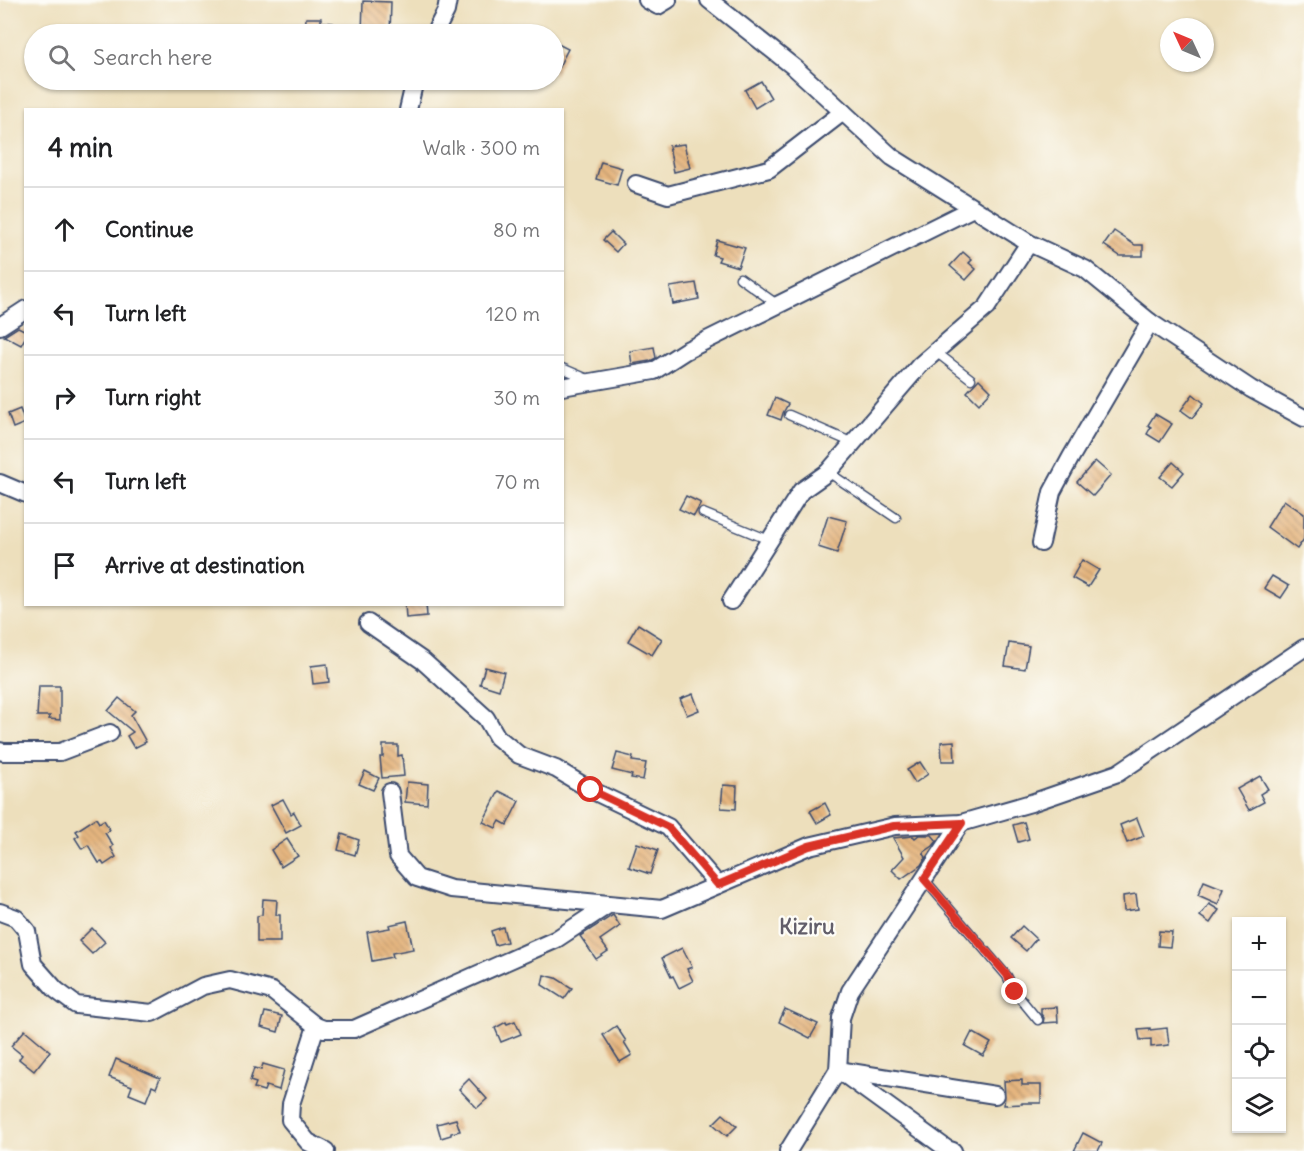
<!DOCTYPE html>
<meta charset="utf-8">
<style>
:root{--surface:#fff;--page:#f2f2f2;--text:#202124;--muted:#757577;--line:#e0e0e0}
body{margin:0;font-family:Delius,sans-serif;background:var(--page);color:var(--text)}
.controls{position:absolute;right:18px;bottom:18px;display:grid;overflow:hidden;border-radius:0px;box-shadow:0 2px 4px #0004}
.controls button{width:54px;height:54px;display:grid;place-items:center;padding:0;border:0;border-bottom:2px solid var(--line);background:var(--surface);color:var(--text);font:30px sans-serif}
.compass{position:absolute;left:1160px;top:18px;width:54px;height:54px;border-radius:50%;background:var(--surface);box-shadow:0 2px 4px #0004;rotate:314deg}
.stop{position:absolute;width:18px;height:18px;margin:-14px;border:4px solid #d93025;border-radius:50%;background:#fff}
.stop.end{background:#d93025;border-color:#fff;box-shadow:0 2px 6px #0008}
.list{margin:0;padding:0;list-style:none}
h2{display:flex;justify-content:space-between;align-items:center;height:78px;margin:0;padding:0 24px;font-size:26px}
h2 small{font-size:20px;font-weight:400;color:var(--muted)}
.list li{display:grid;grid-template-columns:39px 1fr auto;gap:18px;align-items:center;box-sizing:border-box;height:84px;padding:0 24px;border-top:2px solid var(--line)}
.list b{display:block;font-size:22px;white-space:nowrap}
.list em{font-size:20px;font-style:normal;color:var(--muted)}
.icon{flex:none;width:33px;height:33px;fill:none;stroke:currentColor;stroke-width:2;stroke-linecap:round;stroke-linejoin:round}
.map{position:relative;flex:none;width:1304px;height:1151px;overflow:hidden}
.search{position:absolute;background:var(--surface);box-shadow:0 2px 4px #0004;left:24px;top:24px;width:540px;height:66px;display:flex;align-items:center;gap:15px;box-sizing:border-box;padding:0 21px;border-radius:33px;color:var(--muted);font-size:22px}
.panel{position:absolute;background:var(--surface);box-shadow:0 2px 4px #0004;left:24px;top:108px;width:540px;height:498px;border-radius:0px}
.map>svg:first-child{display:block}
</style>
<div class="map">
<svg width="1304" height="1151" viewBox="0 0 1304 1151">
<defs>
<pattern id="building-back-hatch" width="6" height="6" patternUnits="userSpaceOnUse" patternTransform="scale(1.5)"><rect width="6" height="6" fill="#e6b67f"/><path d="M-1 5l2 2M0 0l6 6M5-1l2 2" fill="none" stroke="#ba946b"/></pattern>
</defs>
<rect width="100%" height="100%" fill="#fdfcf7"/>
<filter id="ink" filterUnits="userSpaceOnUse"><feTurbulence type="fractalNoise" baseFrequency=".0167" numOctaves="2"/><feDisplacementMap in="SourceGraphic" scale="12" xChannelSelector="R" yChannelSelector="G"/><feConvolveMatrix kernelMatrix="1 2 1 2 8 2 1 2 1" color-interpolation-filters="sRGB"/></filter>
<filter id="wash" filterUnits="userSpaceOnUse"><feTurbulence type="fractalNoise" baseFrequency=".008" numOctaves="4" result="noise"/><feDisplacementMap in="SourceGraphic" scale="24" xChannelSelector="R" yChannelSelector="G"/><feGaussianBlur stdDeviation="1.35" result="paint"/><feColorMatrix in="noise" values="0 0 0 0 0 0 0 0 0 0 0 0 0 0 0 0 0 1.4 0 .05"/><feComposite in="paint" operator="in"/></filter>
<g filter="url(#wash)">
<rect width="100%" height="100%" fill="#eddfbc"/>
<g id="blocks">
<!-- building -->
<g fill="url(#building-back-hatch)">
<polygon points="363,1 391,2 390,34 362,34"/>
<polygon points="306,18 321,18 321,22 333,23 333,34 305,34"/>
<polygon points="554,42 568,49 554,76"/>
<polygon points="761,81 771,98 755,108 745,90"/>
<polygon points="684,144 690,168 674,172 669,146"/>
<polygon points="601,162 622,168 617,185 596,179"/>
<polygon points="1114,231 1135,245 1143,245 1143,256 1120,256 1104,245"/>
<polygon points="611,232 623,244 616,252 603,240"/>
<polygon points="717,240 745,248 738,267 718,261 720,257 713,255"/>
<polygon points="963,252 972,260 969,263 976,269 966,280 950,266"/>
<polygon points="696,283 699,299 673,304 670,287"/>
<polygon points="18,327 26,331 26,336 21,345 4,336"/>
<polygon points="654,347 656,358 650,361 632,364 630,351"/>
<polygon points="979,379 991,391 979,404 967,392"/>
<polygon points="1193,394 1204,403 1192,418 1181,410"/>
<polygon points="775,398 788,404 783,413 781,420 768,415"/>
<polygon points="20,409 25,423 13,428 8,414"/>
<polygon points="1155,414 1172,424 1160,442 1147,434 1151,427 1148,425"/>
<polygon points="1095,461 1111,475 1093,496 1077,482"/>
<polygon points="1173,462 1184,472 1172,486 1160,477"/>
<polygon points="686,496 701,503 694,516 679,509"/>
<polygon points="1284,500 1304,514 1304,539 1297,549 1267,527"/>
<polygon points="828,516 847,521 837,553 818,547"/>
<polygon points="1082,560 1099,570 1088,587 1072,578"/>
<polygon points="1272,576 1289,586 1281,598 1264,588"/>
<polygon points="405,604 426,604 427,616 406,618"/>
<polygon points="638,624 662,639 652,655 628,641"/>
<polygon points="1009,643 1029,646 1025,669 1005,666"/>
<polygon points="327,664 329,682 313,684 311,666"/>
<polygon points="485,667 504,672 499,690 480,684"/>
<polygon points="39,686 60,686 60,720 49,719 50,716 37,716"/>
<polygon points="693,694 699,710 687,715 680,699"/>
<polygon points="119,698 135,711 131,715 146,742 134,748 127,736 133,732 108,711"/>
<polygon points="954,741 955,761 942,761 941,742"/>
<polygon points="383,745 398,745 398,756 402,755 404,776 382,778 380,757 383,757"/>
<polygon points="617,753 633,757 632,761 646,763 643,780 631,778 632,775 612,770"/>
<polygon points="920,762 928,774 915,783 907,770"/>
<polygon points="365,771 379,778 373,790 359,784"/>
<polygon points="1260,776 1268,789 1260,794 1264,802 1249,810 1237,789"/>
<polygon points="407,782 428,784 427,804 405,802"/>
<polygon points="723,785 737,786 736,809 721,808"/>
<polygon points="499,791 519,801 507,825 500,821 496,828 483,822"/>
<polygon points="283,799 291,814 294,812 301,825 286,833 271,805"/>
<polygon points="825,803 831,815 817,823 810,811"/>
<polygon points="96,818 99,823 104,820 110,830 105,833 113,846 111,848 116,857 104,865 102,862 99,863 88,845 82,849 75,838 79,835 76,831"/>
<polygon points="1137,818 1144,836 1127,843 1120,825"/>
<polygon points="1024,822 1029,839 1018,842 1013,825"/>
<polygon points="342,834 359,840 355,855 338,850"/>
<polygon points="919,835 932,835 937,841 933,846 923,853 926,857 921,865 901,879 892,870 904,857 893,838 913,836 915,838"/>
<polygon points="287,839 298,856 281,867 271,850"/>
<polygon points="637,843 658,850 650,874 629,867"/>
<polygon points="1204,881 1224,889 1218,904 1198,895"/>
<polygon points="1136,894 1138,909 1124,911 1123,896"/>
<polygon points="263,899 277,900 276,915 280,915 280,942 257,942 257,916 262,915"/>
<polygon points="1209,904 1219,910 1210,923 1200,916"/>
<polygon points="613,915 620,926 600,940 608,951 596,959 580,936"/>
<polygon points="407,921 413,949 392,953 393,957 372,961 367,932 390,928 389,925"/>
<polygon points="1022,926 1036,939 1026,951 1011,938"/>
<polygon points="503,927 507,942 495,945 491,931"/>
<polygon points="92,928 105,942 92,954 79,941"/>
<polygon points="1159,931 1172,932 1170,947 1158,946"/>
<polygon points="682,948 692,967 687,969 693,981 679,988 673,976 671,977 662,958"/>
<polygon points="544,975 556,978 572,988 564,999 542,985"/>
<polygon points="1057,1007 1058,1022 1043,1023 1044,1018 1041,1014 1041,1008"/>
<polygon points="785,1009 818,1024 810,1038 779,1022"/>
<polygon points="265,1012 282,1016 278,1032 261,1027"/>
<polygon points="515,1021 521,1034 501,1042 495,1028 506,1022 507,1024"/>
<polygon points="616,1026 626,1041 624,1042 632,1055 620,1062 603,1035"/>
<polygon points="1150,1028 1150,1030 1167,1028 1169,1045 1151,1047 1151,1039 1140,1040 1138,1029"/>
<polygon points="25,1030 50,1051 34,1071 19,1059 22,1055 11,1046"/>
<polygon points="972,1032 991,1043 983,1056 965,1046"/>
<polygon points="116,1059 160,1078 156,1088 152,1086 146,1101 129,1094 132,1086 109,1077"/>
<polygon points="263,1064 284,1070 279,1090 266,1086 264,1091 254,1088 256,1083 250,1081 254,1068 261,1070"/>
<polygon points="469,1079 487,1099 477,1108 459,1089"/>
<polygon points="1022,1080 1022,1085 1041,1085 1041,1103 1022,1103 1022,1104 1004,1105 1005,1096 1004,1081"/>
<polygon points="723,1114 737,1126 727,1136 713,1124"/>
<polygon points="456,1119 460,1131 451,1133 451,1135 441,1138 437,1124"/>
<polygon points="1083,1133 1102,1143 1098,1151 1074,1151"/>
</g>
</g>
</g>
<g filter="url(#ink)">
<use href="#blocks" fill-opacity="0" stroke="#3a496c" stroke-width="1.5"/>
<g fill="none" stroke-linecap="round" stroke-linejoin="round">
<defs>
<g id="lane">
<polyline points="740,278 778,305"/>
<polyline points="936,352 971,379"/>
<polyline points="562,368 590,380"/>
<polyline points="789,415 853,443"/>
<polyline points="828,472 896,518"/>
<polyline points="703,513 769,540"/>
<polyline points="924,879 1007,976 1015,992 1038,1020"/>
</g>
<g id="street">
<polyline points="647,0 658,6 668,0"/>
<polyline points="709,0 795,68 892,157 1029,243 1085,269 1150,322 1251,389 1304,418"/>
<polyline points="434,34 446,11 448,0"/>
<polyline points="408,110 415,80"/>
<polyline points="636,184 668,195 769,169 843,112"/>
<polyline points="0,326 26,309"/>
<polyline points="562,387 654,371 685,351 973,208"/>
<polyline points="0,483 26,494"/>
<polyline points="1041,543 1052,492 1071,457 1150,322"/>
<polyline points="731,601 801,491 828,472 920,365 987,307 1029,243"/>
<polyline points="368,623 423,661 486,718 497,737 519,755 556,769 591,790 668,827 718,885"/>
<polyline points="0,751 3,752 60,752 110,733"/>
<polyline points="390,792 398,856 417,878 451,889 662,909 809,846 895,826 961,823 1031,803 1118,773 1304,648"/>
<polyline points="0,912 16,918 27,931 33,964 56,990 76,1005 152,1013 203,986 230,980 272,991 316,1026 324,1029 354,1029 555,940 608,905"/>
<polyline points="316,1026 291,1104 290,1120 308,1142 326,1151"/>
<polyline points="838,1070 995,1095"/>
<polyline points="841,1072 947,1149 953,1151"/>
<polyline points="788,1151 838,1070 841,1018 850,991 961,823"/>
</g>
</defs>
<!-- lane casing -->
<use href="#lane" stroke="#3a496c" stroke-width="11"/>
<!-- street casing -->
<use href="#street" stroke="#3a496c" stroke-width="20"/>
<!-- lane -->
<use href="#lane" stroke="#fff" stroke-width="8"/>
<!-- street -->
<use href="#street" stroke="#fff" stroke-width="16"/>
</g>
</g>
<g fill="none" stroke-linecap="round" stroke-linejoin="round" filter="url(#ink)">
<!-- route -->
<polyline stroke="#d93025" stroke-width="8" points="591,790 668,827 718,885 809,846 894,826 962,823 924,879 1007,975 1015,992"/>
</g>
<g text-anchor="middle" dominant-baseline="central" stroke-width="4.5" stroke-linejoin="round" paint-order="stroke">
<!-- quarter labels -->
<g font-size="22" font-weight="bold" fill="#625e6a" stroke="#fdfcf7">
<text x="807" y="926">Kiziru</text>
</g>
</g>
</svg>
<div class="controls">
<button>+</button>
<button>−</button>
<button><svg class="icon" aria-label="locate" viewBox="0 0 24 24"><circle cx="12" cy="12" r="6"/><path d="M12 2v4M12 18v4M2 12h4M18 12h4"/></svg></button>
<button><svg class="icon" aria-label="layers" viewBox="0 0 24 24"><path d="M12 4l9 5-9 5-9-5zM3 14l9 5 9-5"/></svg></button>
</div>
<svg class="compass" viewBox="-18 -18 36 36"><path d="M0-13l5 13h-10z" fill="#e53935"/><path d="M0 13l5-13h-10z" fill="#757577"/></svg>
<div class="stop" style="left:591px;top:790px"></div>
<div class="stop end" style="left:1015px;top:992px"></div>
<div class="search"><svg class="icon" aria-label="search" viewBox="0 0 24 24"><circle cx="10" cy="10" r="6"/><path d="M15 15l6 6"/></svg>Search here</div>
<section class="panel">
<h2>4 min<small>Walk · 300 m</small></h2>
<ul class="list">
<li><svg class="icon" aria-label="ahead" viewBox="0 0 24 24"><path d="M12 20V5M6 11l6-6 6 6"/></svg><div><b>Continue</b></div><em>80 m</em></li>
<li><svg class="icon" aria-label="left" viewBox="0 0 24 24"><path d="M17 20v-9H6M10 6l-5 5 5 5"/></svg><div><b>Turn left</b></div><em>120 m</em></li>
<li><svg class="icon" aria-label="right" viewBox="0 0 24 24"><path d="M7 20v-9h11M14 6l5 5-5 5"/></svg><div><b>Turn right</b></div><em>30 m</em></li>
<li><svg class="icon" aria-label="left" viewBox="0 0 24 24"><path d="M17 20v-9H6M10 6l-5 5 5 5"/></svg><div><b>Turn left</b></div><em>70 m</em></li>
<li><svg class="icon" aria-label="arrive" viewBox="0 0 24 24"><path d="M6 21V4h12l-3 4 3 4H6"/></svg><div><b>Arrive at destination</b></div></li>
</ul>
</section>
</div>
